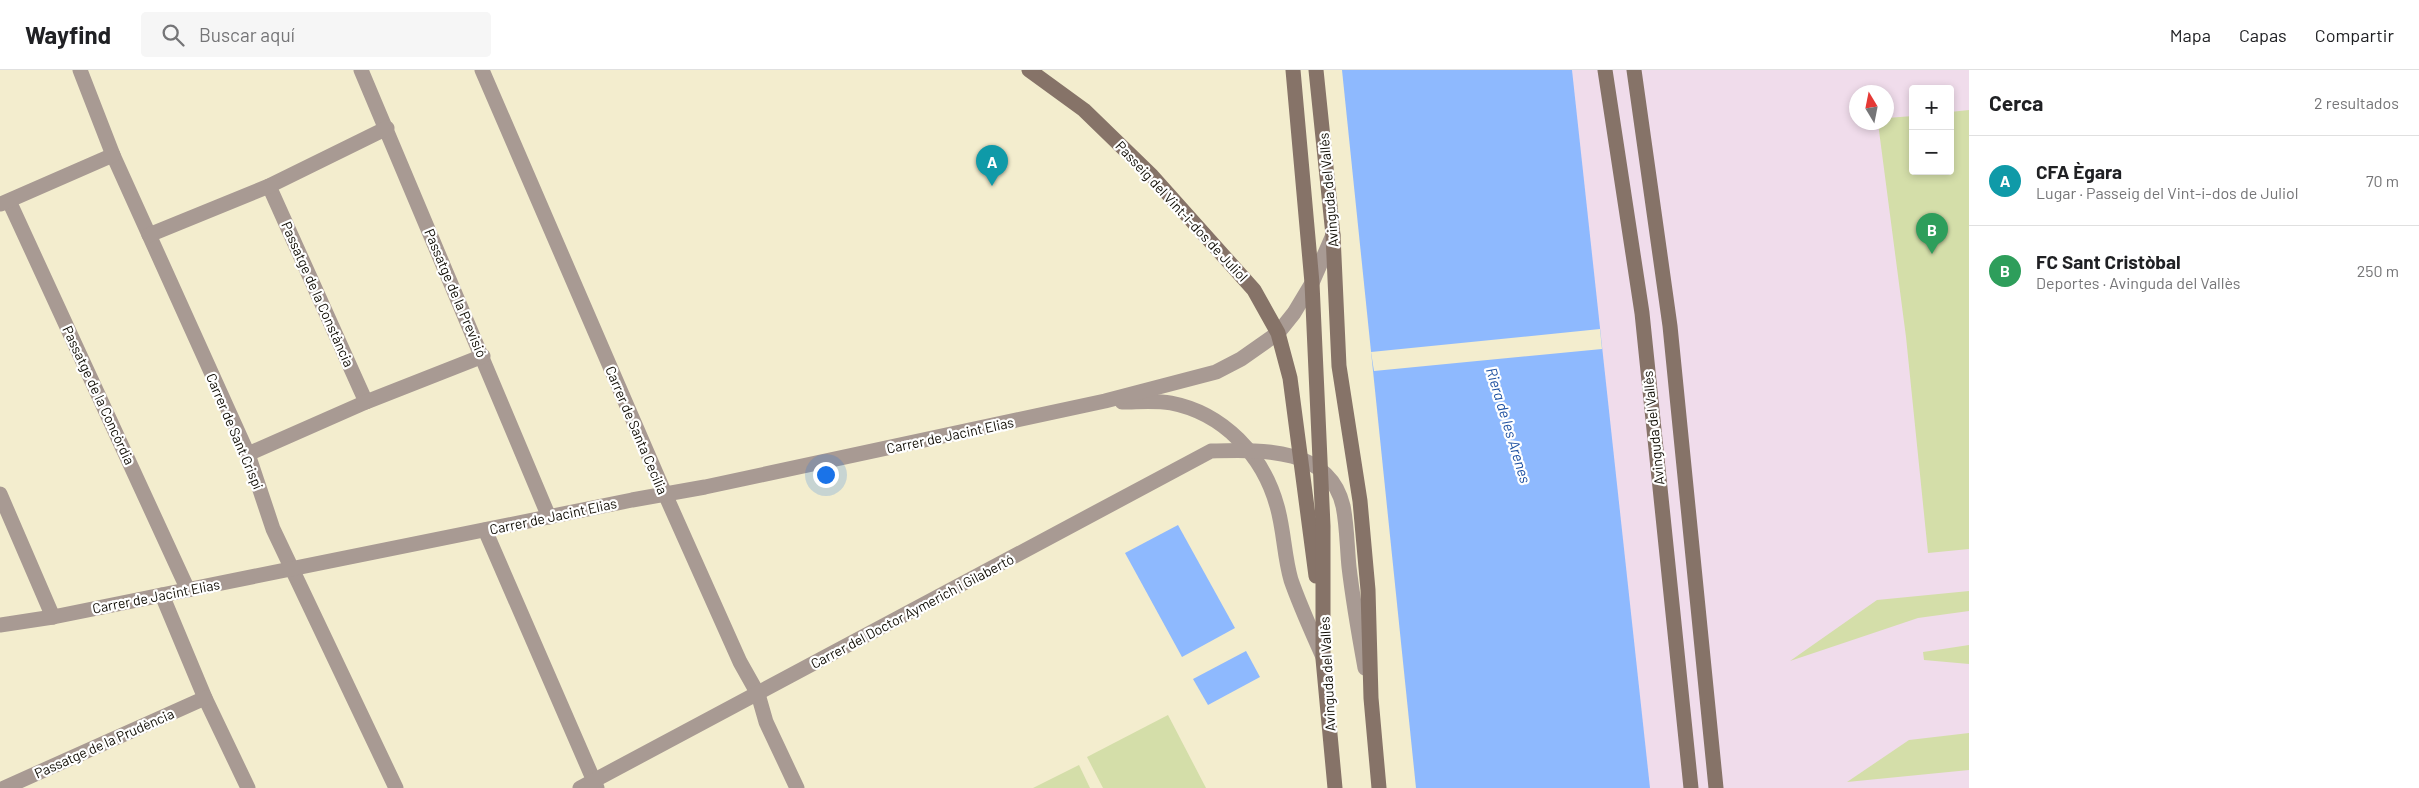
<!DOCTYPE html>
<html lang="es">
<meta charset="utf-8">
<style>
:root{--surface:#fff;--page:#f6f6f6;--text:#202124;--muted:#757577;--line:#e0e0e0;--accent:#db2777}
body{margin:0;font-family:Barlow,sans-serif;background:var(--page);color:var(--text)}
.controls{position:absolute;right:15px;top:15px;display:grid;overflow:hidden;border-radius:5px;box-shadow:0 2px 8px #0003}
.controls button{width:45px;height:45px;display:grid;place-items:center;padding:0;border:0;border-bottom:1px solid var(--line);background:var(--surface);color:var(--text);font:25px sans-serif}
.compass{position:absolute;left:1849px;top:15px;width:45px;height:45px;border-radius:50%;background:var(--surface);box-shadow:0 2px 8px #0003;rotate:350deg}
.you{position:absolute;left:825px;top:404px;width:18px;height:18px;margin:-12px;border:4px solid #fff;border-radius:50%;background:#1a73e8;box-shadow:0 0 0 8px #1a73e833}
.badge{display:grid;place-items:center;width:32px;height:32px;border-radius:50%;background:var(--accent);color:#fff;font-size:16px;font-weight:700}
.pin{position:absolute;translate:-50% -41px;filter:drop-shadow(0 1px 2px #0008)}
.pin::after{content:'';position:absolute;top:26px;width:18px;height:15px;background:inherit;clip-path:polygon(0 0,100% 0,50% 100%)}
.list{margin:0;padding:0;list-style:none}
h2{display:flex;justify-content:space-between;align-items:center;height:65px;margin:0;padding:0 20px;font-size:21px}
h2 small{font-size:16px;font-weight:400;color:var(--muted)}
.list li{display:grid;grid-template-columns:32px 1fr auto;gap:15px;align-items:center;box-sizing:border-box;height:90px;padding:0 20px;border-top:1px solid var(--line)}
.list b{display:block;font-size:19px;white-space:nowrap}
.list p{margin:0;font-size:16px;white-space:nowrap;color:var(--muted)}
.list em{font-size:16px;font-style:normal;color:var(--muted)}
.icon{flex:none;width:28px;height:28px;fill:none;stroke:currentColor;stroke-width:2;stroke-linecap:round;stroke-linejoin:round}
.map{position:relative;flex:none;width:1969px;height:718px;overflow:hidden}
header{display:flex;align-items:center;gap:30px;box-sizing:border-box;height:70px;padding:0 25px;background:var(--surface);border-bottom:1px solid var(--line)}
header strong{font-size:24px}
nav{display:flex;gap:28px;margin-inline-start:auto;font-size:18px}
.search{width:350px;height:45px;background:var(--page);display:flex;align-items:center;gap:12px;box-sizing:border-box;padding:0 18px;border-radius:5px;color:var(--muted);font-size:19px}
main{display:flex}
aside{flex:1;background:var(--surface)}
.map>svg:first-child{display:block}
</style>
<header>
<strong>Wayfind</strong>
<div class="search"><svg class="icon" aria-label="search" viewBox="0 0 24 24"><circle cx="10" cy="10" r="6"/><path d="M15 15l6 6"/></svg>Buscar aquí</div>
<nav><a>Mapa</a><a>Capas</a><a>Compartir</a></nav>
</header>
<main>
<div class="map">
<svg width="1969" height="718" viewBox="0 0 1969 718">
<rect width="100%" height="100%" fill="#f3edce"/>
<!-- industrial -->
<path fill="#f0dceb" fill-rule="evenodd" d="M 1396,0 L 1969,0 L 1969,718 L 1525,718 ZM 1913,19 L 1950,19 L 1950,101 L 1913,101 ZM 1856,22 L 1886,22 L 1886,52 L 1856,52 Z"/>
<!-- green -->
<g fill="#d4dea9">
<polygon points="1969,40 1969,479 1928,483 1906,267 1878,53 1886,52 1887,48 1913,46 1913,101 1950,101 1950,42"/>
<polygon points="1969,521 1969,541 1918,548 1790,591 1877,530"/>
<polygon points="1969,575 1969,594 1924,590 1923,582"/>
<polygon points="1168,645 1206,718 1103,718 1087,687"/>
<polygon points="1969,663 1969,700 1847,712 1909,670"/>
<polygon points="1079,695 1090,718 1033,718"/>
</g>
<!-- water -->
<g fill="#8eb9fe">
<polygon points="1342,0 1572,0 1650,718 1416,718"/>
<polygon points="1178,455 1235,558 1182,587 1125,483"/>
<polygon points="1246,581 1260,607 1208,635 1193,609"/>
</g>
<!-- pier -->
<polygon fill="#f3edce" points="1600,259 1602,279 1374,301 1371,282"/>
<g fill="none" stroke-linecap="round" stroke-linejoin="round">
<!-- street -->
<g stroke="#a89a93" stroke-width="15">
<polyline points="80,0 113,85 248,384 273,459 396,718"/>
<polyline points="361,0 549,447"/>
<polyline points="482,0 665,424 740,592 758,624 766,652 797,718"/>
<polyline points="269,116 366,332"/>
<polyline points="9,131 188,520"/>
<polyline points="1,134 113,85"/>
<polyline points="149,165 269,116 387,58"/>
<path d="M 1122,332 C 1138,332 1155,330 1171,333 C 1223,343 1263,385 1277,436 C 1284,460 1284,486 1291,510 C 1300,536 1312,562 1323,587"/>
<polyline points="248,384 366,332 483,286"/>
<polyline points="0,424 53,547"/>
<polyline points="485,460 597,718"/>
<polyline points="162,525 205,628 248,718"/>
<polyline points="0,555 53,547 632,430 705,417 1105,331 1216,302 1241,289 1278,263 1294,243 1312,213 1333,165"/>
<polyline points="4,718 205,628"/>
<path d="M 580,718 L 1211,381 C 1259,380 1329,376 1343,436 C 1347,455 1347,477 1349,497 C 1353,531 1359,565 1365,598"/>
</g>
<!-- secondary -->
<g stroke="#867368" stroke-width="15">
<polyline points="1029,0 1084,40 1152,106 1254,220 1278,263 1290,308 1316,506"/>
<polyline points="1293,0 1312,213 1323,456 1323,589 1335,718"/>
<polyline points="1316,0 1333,165 1339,296 1360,431 1368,520 1371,628 1379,718"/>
<polyline points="1605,0 1642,243 1691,718"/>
<polyline points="1634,0 1670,256 1716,718"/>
</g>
</g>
<g text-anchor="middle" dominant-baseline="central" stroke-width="4.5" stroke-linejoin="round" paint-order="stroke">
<!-- street labels -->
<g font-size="14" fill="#0f0c03" stroke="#fff">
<text transform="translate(1328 120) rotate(-95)">Avinguda del Vallès</text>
<text transform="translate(1182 141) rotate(47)">Passeig del Vint-i-dos de Juliol</text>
<text transform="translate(456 223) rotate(67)">Passatge de la Previsió</text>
<text transform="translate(318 224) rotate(66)">Passatge de la Constància</text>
<text transform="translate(99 325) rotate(65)">Passatge de la Concòrdia</text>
<text transform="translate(1653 358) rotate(-96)">Avinguda del Vallès</text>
<text transform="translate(637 360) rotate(67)">Carrer de Santa Cecilia</text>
<text transform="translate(235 361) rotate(67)">Carrer de Sant Crispí</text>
<text transform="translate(950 365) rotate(-12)">Carrer de Jacint Elias</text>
<text transform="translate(553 446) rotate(-12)">Carrer de Jacint Elias</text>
<text transform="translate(156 526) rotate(-11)">Carrer de Jacint Elias</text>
<text transform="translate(912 541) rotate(-28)">Carrer del Doctor Aymerich i Gilabertó</text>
<text transform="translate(1327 604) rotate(-93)">Avinguda del Vallès</text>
<text transform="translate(104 673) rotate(-24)">Passatge de la Prudència</text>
</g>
<!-- water labels -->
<g font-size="15" font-style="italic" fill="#2052a2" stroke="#fff">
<text transform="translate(1509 355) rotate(73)">Riera de les Arenes</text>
</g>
</g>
</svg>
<div class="controls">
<button>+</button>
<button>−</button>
</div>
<svg class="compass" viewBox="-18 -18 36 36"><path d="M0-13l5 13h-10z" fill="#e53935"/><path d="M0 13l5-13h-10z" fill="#757577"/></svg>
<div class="you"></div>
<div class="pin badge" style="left:992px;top:116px;background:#0f9aa8">A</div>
<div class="pin badge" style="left:1932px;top:184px;background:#2e9e5b">B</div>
</div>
<aside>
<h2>Cerca<small>2 resultados</small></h2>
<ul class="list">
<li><span class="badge" style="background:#0f9aa8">A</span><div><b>CFA Ègara</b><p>Lugar · Passeig del Vint-i-dos de Juliol</p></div><em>70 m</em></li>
<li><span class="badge" style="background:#2e9e5b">B</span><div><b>FC Sant Cristòbal</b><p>Deportes · Avinguda del Vallès</p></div><em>250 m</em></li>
</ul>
</aside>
</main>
